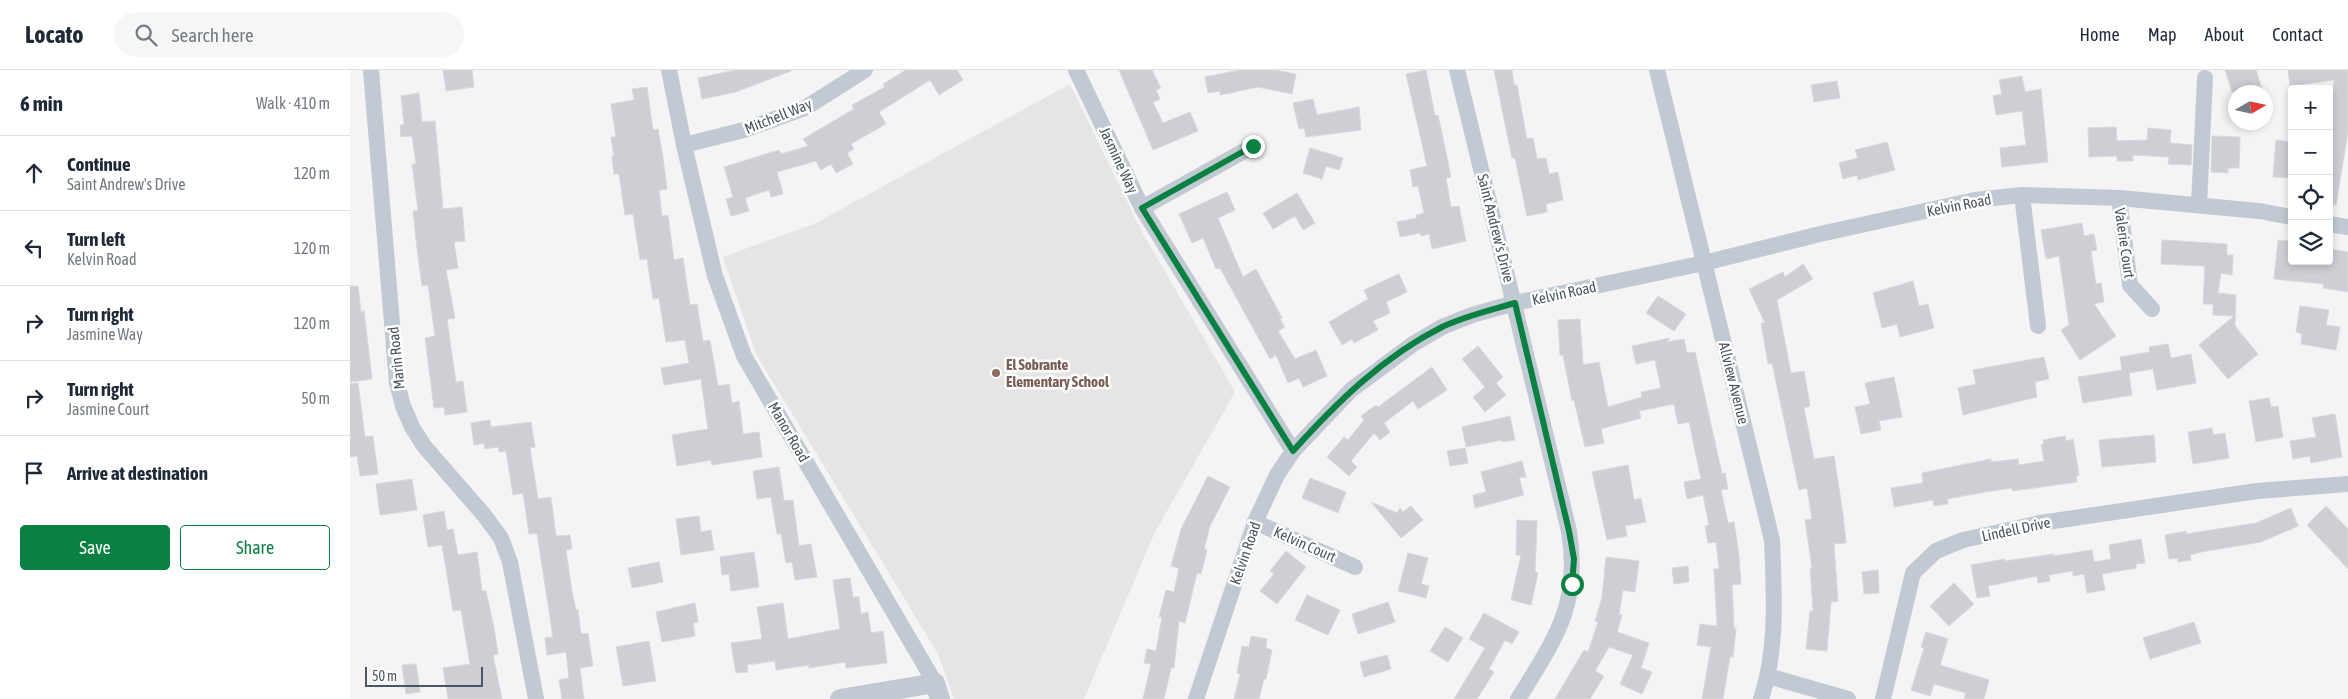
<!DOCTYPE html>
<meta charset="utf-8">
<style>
:root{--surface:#fff;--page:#f6f6f7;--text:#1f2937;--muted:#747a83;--line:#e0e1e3;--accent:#0b8043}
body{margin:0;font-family:"Asap Condensed",sans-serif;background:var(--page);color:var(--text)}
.controls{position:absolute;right:15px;top:15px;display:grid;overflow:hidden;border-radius:5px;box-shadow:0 2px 8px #0003}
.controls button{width:45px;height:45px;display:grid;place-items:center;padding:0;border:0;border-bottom:1px solid var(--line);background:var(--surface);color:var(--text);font:25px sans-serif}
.compass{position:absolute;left:1878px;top:15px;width:45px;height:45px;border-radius:50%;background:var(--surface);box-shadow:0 2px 8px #0003;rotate:81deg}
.scale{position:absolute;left:15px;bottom:12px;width:118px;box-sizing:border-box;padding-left:5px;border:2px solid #4a5661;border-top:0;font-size:14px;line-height:18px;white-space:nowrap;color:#4a5661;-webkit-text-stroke:4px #fff;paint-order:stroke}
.stop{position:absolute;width:15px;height:15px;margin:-11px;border:4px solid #0b8043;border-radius:50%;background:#fff}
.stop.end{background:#0b8043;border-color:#fff;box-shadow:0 1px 5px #0008}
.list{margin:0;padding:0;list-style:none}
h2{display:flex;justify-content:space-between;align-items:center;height:65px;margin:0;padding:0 20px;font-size:21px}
h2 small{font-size:16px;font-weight:400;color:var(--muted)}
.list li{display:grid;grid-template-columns:32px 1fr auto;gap:15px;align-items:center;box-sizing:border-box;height:75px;padding:0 20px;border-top:1px solid var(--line)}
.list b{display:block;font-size:19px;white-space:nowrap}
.list p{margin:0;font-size:16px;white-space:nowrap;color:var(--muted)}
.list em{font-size:16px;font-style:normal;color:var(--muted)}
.actions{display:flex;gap:10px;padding:15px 20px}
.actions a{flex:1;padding:11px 0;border:1px solid var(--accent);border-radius:5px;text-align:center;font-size:18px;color:var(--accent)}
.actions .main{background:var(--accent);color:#fff}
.icon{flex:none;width:28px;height:28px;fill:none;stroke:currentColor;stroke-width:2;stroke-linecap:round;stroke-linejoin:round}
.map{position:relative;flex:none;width:1998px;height:629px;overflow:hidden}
header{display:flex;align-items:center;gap:30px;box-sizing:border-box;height:70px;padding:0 25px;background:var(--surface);border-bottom:1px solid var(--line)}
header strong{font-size:24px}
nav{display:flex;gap:28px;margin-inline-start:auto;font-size:18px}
.search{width:350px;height:45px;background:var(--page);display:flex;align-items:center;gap:12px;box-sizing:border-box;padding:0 18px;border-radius:28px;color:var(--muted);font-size:19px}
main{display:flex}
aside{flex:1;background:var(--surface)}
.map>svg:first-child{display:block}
</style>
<header>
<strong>Locato</strong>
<div class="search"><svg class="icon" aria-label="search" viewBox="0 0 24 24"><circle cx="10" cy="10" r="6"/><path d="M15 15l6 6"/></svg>Search here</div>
<nav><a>Home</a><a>Map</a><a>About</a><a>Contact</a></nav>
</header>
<main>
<aside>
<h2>6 min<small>Walk · 410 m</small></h2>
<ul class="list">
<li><svg class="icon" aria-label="ahead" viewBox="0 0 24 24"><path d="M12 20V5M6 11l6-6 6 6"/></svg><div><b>Continue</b><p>Saint Andrew's Drive</p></div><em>120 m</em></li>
<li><svg class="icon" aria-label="left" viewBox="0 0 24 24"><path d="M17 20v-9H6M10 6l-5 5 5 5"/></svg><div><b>Turn left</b><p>Kelvin Road</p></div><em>120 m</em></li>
<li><svg class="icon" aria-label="right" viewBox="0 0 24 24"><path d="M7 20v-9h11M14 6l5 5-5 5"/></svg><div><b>Turn right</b><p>Jasmine Way</p></div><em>120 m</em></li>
<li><svg class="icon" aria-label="right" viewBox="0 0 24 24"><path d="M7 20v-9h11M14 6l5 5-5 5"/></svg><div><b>Turn right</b><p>Jasmine Court</p></div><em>50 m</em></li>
<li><svg class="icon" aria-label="arrive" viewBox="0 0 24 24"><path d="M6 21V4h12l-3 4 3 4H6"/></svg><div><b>Arrive at destination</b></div></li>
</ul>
<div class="actions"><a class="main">Save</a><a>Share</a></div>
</aside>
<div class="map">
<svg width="1998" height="629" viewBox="0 0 1998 629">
<rect width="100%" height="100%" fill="#f5f3f3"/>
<!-- education -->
<polygon fill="#e6e4e5" points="720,14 792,162 885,322 805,462 734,629 604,629 588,584 406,284 373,187 466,153"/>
<!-- building -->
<g fill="#cdcfd5" stroke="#d7d9de">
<polygon points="93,0 122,0 124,17 96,21"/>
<polygon points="386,0 441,0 441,1 386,22 352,29 348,8"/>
<polygon points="556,0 607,0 613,10 589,25 580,10 529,42 536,54 501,74 504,79 497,83 503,94 486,103 481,94 471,100 466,91 427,102 433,124 421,127 419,120 395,128 399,141 381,146 376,129 383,127 374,97 429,80 431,84 458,76 453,69 504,39 502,35 535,17 533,14"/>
<polygon points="769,0 802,0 811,18 806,20 810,29 803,32 813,53 840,42 848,61 803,80"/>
<polygon points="890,0 925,0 946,4 942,24 908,17 870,25 870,21 858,23 855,7"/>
<polygon points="1076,0 1085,46 1088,45 1098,92 1101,107 1096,108 1101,137 1109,136 1116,171 1082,179 1079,164 1071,166 1070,163 1050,167 1047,152 1067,148 1066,145 1074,143 1068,116 1063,117 1060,100 1077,96 1056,4"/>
<polygon points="1144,0 1162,0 1164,15 1167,15 1177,69 1183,68 1187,89 1196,88 1199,104 1208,102 1213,130 1196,134 1197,142 1177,146 1165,88 1162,88"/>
<polygon points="1875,0 1906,0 1913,22 1882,22"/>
<polygon points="1938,0 1998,0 1998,61 1986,135 1979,134 1979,59 1984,10 1940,16"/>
<polygon points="1672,6 1675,22 1691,19 1698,92 1652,97 1650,78 1676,75 1672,41 1646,45 1643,26 1652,24 1649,10"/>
<polygon points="1487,11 1490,28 1464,32 1461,15"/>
<polygon points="297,17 303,60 308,59 313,87 317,119 309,120 312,146 318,145 324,190 333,188 340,235 347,234 353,271 360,270 368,316 379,314 382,333 389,331 393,364 409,362 412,387 362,395 361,390 327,396 322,365 358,359 351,309 314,315 311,298 339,293 335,270 316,272 309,228 303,229 297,189 290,190 283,144 275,145 269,104 264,104 262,86 264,86 261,67 266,67 261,34 284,30 282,19"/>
<polygon points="69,23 72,52 85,51 93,139 112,137 115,171 104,172 108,198 96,200 105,248 97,249 103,292 106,312 113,311 117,342 95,345 94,337 84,338 75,268 85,266 78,215 72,216 67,178 63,141 68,141 62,94 66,94 62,66 51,67 50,55 54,55 51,26"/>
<polygon points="963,29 967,45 1009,37 1011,60 956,67 954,58 949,59 943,33"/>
<polygon points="1766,57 1767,71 1797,70 1798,58 1821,60 1820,73 1842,75 1841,95 1818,94 1819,87 1783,85 1783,91 1767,91 1767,86 1739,87 1738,58"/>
<polygon points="1862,66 1890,67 1889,98 1878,98 1878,103 1861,102"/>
<polygon points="1926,70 1942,72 1942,108 1923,107"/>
<polygon points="1537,72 1545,100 1508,110 1507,105 1493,109 1489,93 1508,88 1505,80"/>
<polygon points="960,78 993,88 989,100 976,96 972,109 953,103"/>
<polygon points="877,122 885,140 868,148 893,207 906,199 932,248 930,249 935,257 928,261 945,289 966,280 977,306 953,317 949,308 938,313 926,285 920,289 870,198 866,199 853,168 842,173 829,144"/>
<polygon points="947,123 965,153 953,160 945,146 923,159 913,143"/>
<polygon points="1732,153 1734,166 1744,164 1747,180 1741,181 1746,214 1751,213 1754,232 1744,234 1766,266 1730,290 1711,260 1719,255 1709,186 1696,189 1691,160"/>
<polygon points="1812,170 1877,174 1877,185 1883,185 1882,205 1871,203 1868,223 1886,225 1885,256 1908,284 1878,309 1849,275 1884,246 1863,245 1863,234 1853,234 1855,196 1811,194"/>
<polygon points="1928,170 1942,171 1942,191 1979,191 1980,179 1998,182 1998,222 1973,218 1974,214 1924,209"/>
<polygon points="1453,194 1463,209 1427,230 1441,303 1454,301 1460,336 1454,338 1464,389 1484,386 1493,444 1496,473 1484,474 1488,531 1481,532 1477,581 1456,579 1460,541 1463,541 1460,498 1462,498 1455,450 1462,449 1457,418 1449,420 1422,293 1418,294 1411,253 1415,253 1399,219 1433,202 1435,207"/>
<polygon points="1049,204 1057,222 1036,232 1040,243 1023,251 1028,260 1004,273 1002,269 992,275 979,252 1018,229 1014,220"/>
<polygon points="1563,211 1569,236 1578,234 1584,258 1550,267 1547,254 1532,258 1523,223"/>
<polygon points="0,216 8,216 11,242 14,241 22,309 0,312"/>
<polygon points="1308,226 1336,244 1324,261 1296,243"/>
<polygon points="1950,236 1979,240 1976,255 1990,257 1986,280 1951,274 1952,264 1946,262"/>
<polygon points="1230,249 1233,295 1249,292 1258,337 1292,327 1291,322 1311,318 1305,290 1286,294 1282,276 1320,268 1317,272 1334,269 1337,283 1345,282 1372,404 1375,403 1378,419 1371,420 1378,453 1384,452 1389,485 1391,514 1382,515 1384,558 1386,558 1383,587 1380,587 1373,629 1352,629 1361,577 1347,575 1350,554 1367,556 1364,499 1369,499 1366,472 1358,473 1355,456 1359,455 1353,425 1337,429 1334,412 1351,409 1339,352 1328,354 1324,334 1289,341 1291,348 1251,359 1254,373 1235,377 1224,330 1222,331 1213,285 1210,285 1208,250"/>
<polygon points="1818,274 1821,288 1841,284 1846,313 1807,320 1803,299 1779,303 1782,325 1733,333 1728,307 1772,300 1770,287 1800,282 1799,277"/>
<polygon points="1128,276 1153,307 1146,313 1156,325 1135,342 1123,327 1135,317 1112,289"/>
<polygon points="1694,287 1699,309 1685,312 1687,327 1613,345 1608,318 1626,314 1623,300"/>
<polygon points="1082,297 1097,320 1068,339 1063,331 1034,353 1040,362 1030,370 1024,363 1001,391 1007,397 999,406 977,387 994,367 998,370 1014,350 1011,346 1026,335 1028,337"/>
<polygon points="1544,307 1552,347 1529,351 1531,360 1511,364 1505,337 1520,334 1515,313"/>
<polygon points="8,313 15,367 23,366 28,404 10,406 7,386 0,387 0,314"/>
<polygon points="1919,328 1921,337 1928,336 1933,367 1906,372 1899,331"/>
<polygon points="1985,344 1992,387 1961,393 1960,386 1943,389 1940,371 1966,367 1962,348"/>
<polygon points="1160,346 1165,370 1152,372 1152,370 1116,377 1112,357"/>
<polygon points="140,350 141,357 181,352 185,377 180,378 188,429 201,427 206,466 220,465 222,479 216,480 222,522 226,540 228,540 231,564 238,563 243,596 230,598 234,629 212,629 209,610 219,608 216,582 197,585 195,568 203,567 187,463 179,464 173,423 163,425 156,381 149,382 148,377 135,379 134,373 124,375 121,353"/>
<polygon points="1862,358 1863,365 1875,363 1879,388 1843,394 1838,362"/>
<polygon points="1804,365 1806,392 1752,397 1749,370"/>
<polygon points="1715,366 1716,371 1723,369 1729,405 1726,406 1727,412 1662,421 1662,418 1635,422 1597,429 1598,434 1584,436 1583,430 1544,437 1541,418 1573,413 1572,403 1641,389 1641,392 1668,389 1669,395 1694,391 1691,375 1694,374 1693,370"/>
<polygon points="1115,378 1118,393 1100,396 1097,381"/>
<polygon points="1172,391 1176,407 1169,408 1174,425 1125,438 1123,425 1136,422 1131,402"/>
<polygon points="1278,395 1284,430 1291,428 1296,452 1275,456 1277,466 1257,470 1242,402"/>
<polygon points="429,397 434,431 443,430 449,476 461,474 467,507 445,510 442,492 436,493 431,464 427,464 421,427 407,429 403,401"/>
<polygon points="858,406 880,417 860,456 854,479 857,480 851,504 847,503 835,553 829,551 824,598 821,598 814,629 793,629 801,594 794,593 797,579 806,581 812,547 809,547 816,520 824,522 829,498 821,496 831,459"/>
<polygon points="960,408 996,422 988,443 952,428"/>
<polygon points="62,409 67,440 30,445 26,414"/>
<polygon points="1021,432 1047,443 1050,438 1053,442 1061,436 1073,450 1051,468"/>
<polygon points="1976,436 1998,459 1998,499 1957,455"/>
<polygon points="1941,438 1948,456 1911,472 1851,482 1840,485 1841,490 1828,492 1828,488 1819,489 1815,465 1836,461 1836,464 1906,453"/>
<polygon points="94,441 97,460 103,459 108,485 127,482 132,521 136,521 144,558 148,584 143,585 152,629 98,629 93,598 120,594 111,540 103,541 92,475 78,477 73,445"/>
<polygon points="349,446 351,462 361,460 364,480 331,485 326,449"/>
<polygon points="1167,450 1187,451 1185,502 1188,503 1181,535 1161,530 1171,485 1166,485"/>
<polygon points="1791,469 1795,493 1786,494 1786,498 1752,504 1755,520 1737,523 1734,504 1723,506 1723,501 1699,505 1700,511 1688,513 1687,506 1638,516 1640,526 1627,528 1621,495 1655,489 1655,491 1704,484 1704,486 1742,480 1744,492 1761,489 1759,475"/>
<polygon points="936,481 956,497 927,534 910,521 924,504 920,501"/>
<polygon points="404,482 409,517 381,521 379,504 372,505 370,487"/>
<polygon points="1058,483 1078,488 1071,514 1079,516 1076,528 1048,521"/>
<polygon points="1256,487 1289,491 1285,522 1273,520 1269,544 1272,545 1267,562 1299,573 1291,598 1302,602 1292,624 1270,614 1283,585 1259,577 1245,601 1254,606 1240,629 1205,629 1234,580 1238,582 1248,552 1245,551 1252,528"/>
<polygon points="309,492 313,512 282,518 278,498"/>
<polygon points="1338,496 1339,512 1324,514 1322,498"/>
<polygon points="1528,500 1529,523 1514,524 1512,502"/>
<polygon points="500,508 503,527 509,527 511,544 518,542 521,563 533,561 537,593 496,598 495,592 459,598 459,595 426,600 425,591 397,595 398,602 386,603 381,573 412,569 407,537 433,533 438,569 490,559 483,510"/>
<polygon points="1604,513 1624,534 1599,556 1580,536"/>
<polygon points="957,525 990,540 978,565 945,550"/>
<polygon points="1038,532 1045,552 1008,564 1002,544"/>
<polygon points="345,533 348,552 343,553 345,566 312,572 306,542"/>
<polygon points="1134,543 1169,562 1162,574 1155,570 1139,599 1144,602 1127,629 1104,629 1135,578 1119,569"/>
<polygon points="1844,552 1851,573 1800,589 1793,568"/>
<polygon points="1095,557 1113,568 1098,592 1080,581"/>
<polygon points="1576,562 1598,569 1590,595 1639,610 1634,629 1614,629 1616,623 1584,614 1580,626 1561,620 1574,578 1571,577"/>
<polygon points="901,566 917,569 916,578 922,580 916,609 914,609 909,629 884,629 890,604 887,603 892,576 899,577"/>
<polygon points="299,571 306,611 273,616 266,577"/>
<polygon points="1037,585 1041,599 1014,607 1010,592"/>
<polygon points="66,594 70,622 56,624 52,595"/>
</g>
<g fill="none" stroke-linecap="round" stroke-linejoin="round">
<!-- minor -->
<g stroke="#c1cad2" stroke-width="16">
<polyline points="21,0 47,313 53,336 62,357 74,376 134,445 151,468 160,492 186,629"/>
<polyline points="319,0 334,75 365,206 394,286 585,613"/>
<polyline points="726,0 792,138 943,381"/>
<path d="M 1107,0 L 1219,461 C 1231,535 1205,569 1168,629"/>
<path d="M 1307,0 L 1422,470 C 1424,524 1428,578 1411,629"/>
<polyline points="334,75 394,60 455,38 515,0"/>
<polyline points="1672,125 1688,256"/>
<polyline points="1769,128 1780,215 1802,239"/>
<polyline points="1849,135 1855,8"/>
<polyline points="792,138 903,76"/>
<polyline points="1979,154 1998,157"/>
<polyline points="905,452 1005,497"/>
<polyline points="1418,606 1498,629"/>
<polyline points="846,629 905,452 927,405 943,381 1001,320 1063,274 1092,257 1122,245 1165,233 1354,193 1470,164 1625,130 1672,125 1769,128 1909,141 1942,147"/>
<polyline points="1533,629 1563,503 1586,481 1613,470 1690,453 1907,421 1998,414"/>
</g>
<!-- tertiary -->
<polyline stroke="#c1cad2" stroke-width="20" points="490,629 585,613 590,629"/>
</g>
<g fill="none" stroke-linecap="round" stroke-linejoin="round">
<!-- route -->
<path stroke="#0b8043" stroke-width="6" d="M 903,76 L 792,138 L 943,381 C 986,333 1034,286 1092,257 C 1115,246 1141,240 1165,233 L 1219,461 L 1224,489 L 1222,514"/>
</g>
<!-- markers -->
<circle fill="#8d6e63" stroke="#fff" stroke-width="2" cx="646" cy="303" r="5"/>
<g text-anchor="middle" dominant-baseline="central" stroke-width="5" stroke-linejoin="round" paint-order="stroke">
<!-- street labels -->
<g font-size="15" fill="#4a5661" stroke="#fff">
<text transform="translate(428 46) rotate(-22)">Mitchell Way</text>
<text transform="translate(769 90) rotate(65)">Jasmine Way</text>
<text transform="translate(1609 135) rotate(-11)">Kelvin Road</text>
<text transform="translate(1146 158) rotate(76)">Saint Andrew's Drive</text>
<text transform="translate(1775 173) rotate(82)">Valerie Court</text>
<text transform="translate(1214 223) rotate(-12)">Kelvin Road</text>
<text transform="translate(46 288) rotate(-96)">Marin Road</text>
<text transform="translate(1384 313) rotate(76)">Allview Avenue</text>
<text transform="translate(439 362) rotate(60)">Manor Road</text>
<text transform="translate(1666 459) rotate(-12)">Lindell Drive</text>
<text transform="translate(955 474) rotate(24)">Kelvin Court</text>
<text transform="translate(895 483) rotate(-71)">Kelvin Road</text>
</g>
<!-- education labels -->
<g font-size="15" font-weight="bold" fill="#785e54" stroke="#fff" text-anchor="start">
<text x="656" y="294">El Sobrante<tspan x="656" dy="17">Elementary School</tspan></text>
</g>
</g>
</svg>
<div class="controls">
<button>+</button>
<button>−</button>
<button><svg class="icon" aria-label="locate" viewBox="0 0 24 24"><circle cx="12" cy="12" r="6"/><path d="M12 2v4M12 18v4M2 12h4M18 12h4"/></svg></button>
<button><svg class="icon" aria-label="layers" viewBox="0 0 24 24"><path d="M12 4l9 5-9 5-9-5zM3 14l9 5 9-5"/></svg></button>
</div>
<svg class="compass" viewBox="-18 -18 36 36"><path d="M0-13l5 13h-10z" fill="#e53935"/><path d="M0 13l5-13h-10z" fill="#747a83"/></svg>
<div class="scale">50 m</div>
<div class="stop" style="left:1222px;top:514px"></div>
<div class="stop end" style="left:903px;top:76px"></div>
</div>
</main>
